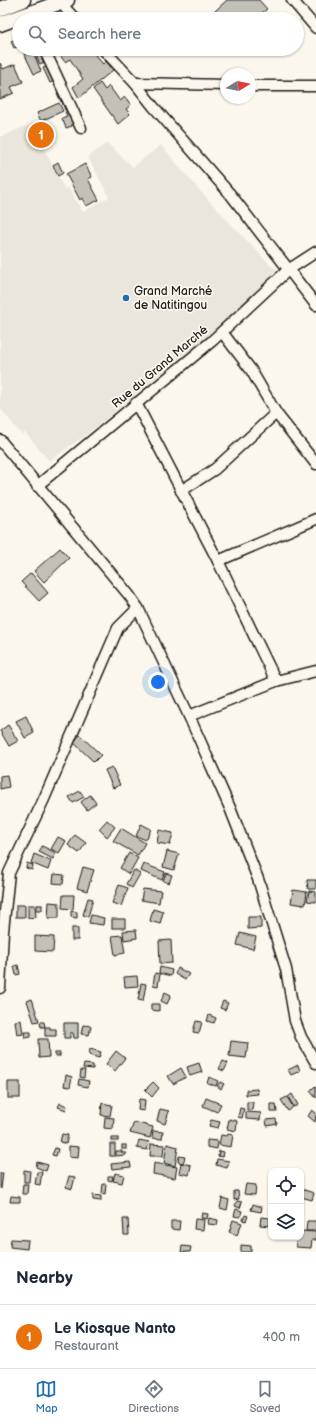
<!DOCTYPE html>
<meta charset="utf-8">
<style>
:root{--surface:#fff;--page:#f6f6f7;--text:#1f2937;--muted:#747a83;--line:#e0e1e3;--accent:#1f6fb2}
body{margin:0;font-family:"Balsamiq Sans",sans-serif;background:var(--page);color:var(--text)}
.controls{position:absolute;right:12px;bottom:12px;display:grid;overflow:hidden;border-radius:8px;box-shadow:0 1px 3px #0004}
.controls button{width:36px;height:36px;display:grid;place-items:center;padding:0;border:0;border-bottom:1px solid var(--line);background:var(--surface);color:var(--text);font:20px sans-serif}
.compass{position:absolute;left:220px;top:68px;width:36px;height:36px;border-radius:50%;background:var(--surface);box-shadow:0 1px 3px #0004;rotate:80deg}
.you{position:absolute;left:158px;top:682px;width:14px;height:14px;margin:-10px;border:3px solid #fff;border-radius:50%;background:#1a73e8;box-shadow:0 0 0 6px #1a73e833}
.badge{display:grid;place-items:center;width:26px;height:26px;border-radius:50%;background:var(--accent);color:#fff;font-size:13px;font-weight:700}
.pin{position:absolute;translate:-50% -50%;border:2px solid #fff;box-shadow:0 1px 4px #0006}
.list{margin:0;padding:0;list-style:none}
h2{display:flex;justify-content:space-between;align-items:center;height:52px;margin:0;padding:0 16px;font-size:17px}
h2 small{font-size:13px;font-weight:400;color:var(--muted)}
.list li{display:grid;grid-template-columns:26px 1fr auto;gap:12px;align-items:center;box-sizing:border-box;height:64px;padding:0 16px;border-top:1px solid var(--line)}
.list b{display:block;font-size:15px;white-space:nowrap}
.list p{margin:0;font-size:13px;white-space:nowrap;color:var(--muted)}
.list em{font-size:13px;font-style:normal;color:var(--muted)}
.icon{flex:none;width:22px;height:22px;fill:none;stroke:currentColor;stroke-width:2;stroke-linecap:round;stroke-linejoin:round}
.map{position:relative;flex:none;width:316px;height:1252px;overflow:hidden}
.search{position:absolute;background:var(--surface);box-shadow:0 1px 3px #0004;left:12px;right:12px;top:12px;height:44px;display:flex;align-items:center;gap:10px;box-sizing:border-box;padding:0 14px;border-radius:22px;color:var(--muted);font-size:15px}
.sheet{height:116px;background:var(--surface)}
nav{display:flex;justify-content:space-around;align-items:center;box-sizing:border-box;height:56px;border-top:1px solid var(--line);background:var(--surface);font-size:11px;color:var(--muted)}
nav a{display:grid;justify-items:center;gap:2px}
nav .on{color:var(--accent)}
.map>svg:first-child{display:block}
</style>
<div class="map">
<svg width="316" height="1252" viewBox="0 0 316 1252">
<rect width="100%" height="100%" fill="#fbf7ec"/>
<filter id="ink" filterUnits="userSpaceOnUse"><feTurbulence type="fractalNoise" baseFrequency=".025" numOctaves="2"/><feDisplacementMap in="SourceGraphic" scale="8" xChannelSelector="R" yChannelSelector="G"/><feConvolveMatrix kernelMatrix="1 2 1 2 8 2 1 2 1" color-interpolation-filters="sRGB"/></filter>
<g filter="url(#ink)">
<!-- built -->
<polygon fill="#eae6dc" points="31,124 65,190 68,187 83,212 109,197 88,157 107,143 133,167 161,145 200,191 269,264 280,273 209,337 159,375 90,432 49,461 25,432 22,435 0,408 0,137"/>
<!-- building -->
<g fill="#c3c0b8" stroke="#1c1c1c">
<polygon points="227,0 259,0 267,9 254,19 222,19 215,11"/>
<polygon points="19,38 19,46 14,48 11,41"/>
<polygon points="28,49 32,49 41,71 34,74 23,51"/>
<polygon points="33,49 40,49 46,61 40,64"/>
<polygon points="55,49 96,49 98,52 95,55 103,64 106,61 113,70 79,98 73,87 83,79 70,59 65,62"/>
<polygon points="0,63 3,69 15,64 23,82 11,87 14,93 0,99"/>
<polygon points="48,66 56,80 50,83 43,68"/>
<polygon points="100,83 105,90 109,86 120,101 125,97 131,105 126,109 130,114 118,124 93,89"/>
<polygon points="61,91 65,100 61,102 57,93"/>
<polygon points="65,101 68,109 65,110 62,102"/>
<polygon points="59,103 63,111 41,121 37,113"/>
<polygon points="68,111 74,124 72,124 72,126 66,128 62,118 67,116 65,112"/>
<polygon points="38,122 47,139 41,142 32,125"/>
<polygon points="58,162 63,173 58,176 53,165"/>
<polygon points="85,164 92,177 88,179 99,200 86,206 82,198 80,200 66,174"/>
<polygon points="60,548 69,558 44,582 34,571"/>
<polygon points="31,573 48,593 39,601 21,582"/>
<polygon points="26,716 34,733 25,738 16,721"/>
<polygon points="8,725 18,741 9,746 0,731"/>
<polygon points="80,735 101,755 94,762 73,742"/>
<polygon points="112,767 120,785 113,788 105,770"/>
<polygon points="7,775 9,787 0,789 0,776"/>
<polygon points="80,791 84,797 73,803 69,797"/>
<polygon points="90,795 96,803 87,810 81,802"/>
<polygon points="107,820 115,827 107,837 99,829"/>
<polygon points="141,824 151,829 146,840 136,836"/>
<polygon points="121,828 145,843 138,855 113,841"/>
<polygon points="159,830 173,833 170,845 157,843"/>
<polygon points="75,835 86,843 79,853 68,845"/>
<polygon points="58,837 66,841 59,853 51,849"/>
<polygon points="42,846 56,853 53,859 39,852"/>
<polygon points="167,851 179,854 174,870 163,867"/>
<polygon points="129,853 138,858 129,874 120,868"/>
<polygon points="34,854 51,861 48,870 31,863"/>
<polygon points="27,863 33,865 32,870 26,868"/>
<polygon points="144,864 165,872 162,880 141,871"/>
<polygon points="83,867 94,870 87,891 77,888"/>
<polygon points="134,870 140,874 132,888 126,884"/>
<polygon points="166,873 172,875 169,883 163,881"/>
<polygon points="54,874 64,875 63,884 53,883"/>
<polygon points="307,880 316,880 316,889 308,889"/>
<polygon points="119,885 128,888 121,906 112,903"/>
<polygon points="143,889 161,891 159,903 141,900"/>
<polygon points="293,890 307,892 305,905 291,903"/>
<polygon points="309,891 316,892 316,902 307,901"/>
<polygon points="63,895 74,895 73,909 62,908"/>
<polygon points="88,898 93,899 88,917 83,915"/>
<polygon points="49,902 59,903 59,918 48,918"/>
<rect x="16" y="905" width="9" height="12"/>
<polygon points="28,905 35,905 36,917 28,918"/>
<rect x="37" y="905" width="5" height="5"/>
<polygon points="153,909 163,912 160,924 150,921"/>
<polygon points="71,911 77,912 77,918 71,917"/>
<polygon points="91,915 104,918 103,925 89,923"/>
<polygon points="248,917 261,917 261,928 248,929"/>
<rect x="112" y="919" width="13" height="9"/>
<rect x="72" y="928" width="6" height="12"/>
<polygon points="136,930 137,938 124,940 123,931"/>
<polygon points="240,933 256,937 253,949 237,945"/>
<polygon points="122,935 125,953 115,955 112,936"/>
<polygon points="35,936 54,937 53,952 35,951"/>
<polygon points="171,940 172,963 160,964 159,941"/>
<polygon points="18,965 20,974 16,975 14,966"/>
<polygon points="160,967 172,970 171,976 159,973"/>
<polygon points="178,968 189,974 185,980 175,974"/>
<polygon points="155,973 160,974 158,986 153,985"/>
<polygon points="137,976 138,986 125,987 124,977"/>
<polygon points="141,983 146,984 143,1001 138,1000"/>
<polygon points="165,992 171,995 167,1004 161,1001"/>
<polygon points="32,999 39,1021 34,1022 27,1001"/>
<polygon points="223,1001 228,1003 225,1010 220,1008"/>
<polygon points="151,1004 159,1004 159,1011 151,1010"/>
<polygon points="209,1015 216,1018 214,1023 207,1021"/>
<polygon points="21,1020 23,1034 17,1035 15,1021"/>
<polygon points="196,1021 202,1022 199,1033 193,1032"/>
<polygon points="40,1022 44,1022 45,1027 41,1027"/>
<polygon points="64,1023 78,1023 78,1038 74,1038 73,1033 70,1033 70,1038 64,1038"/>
<polygon points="83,1025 91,1026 89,1035 81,1034"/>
<polygon points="45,1027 50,1027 50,1029 56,1029 56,1036 45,1036"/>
<polygon points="24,1032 31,1032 31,1037 25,1038"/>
<polygon points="38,1039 48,1039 49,1057 39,1058"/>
<polygon points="231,1041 248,1043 246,1058 229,1056"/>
<polygon points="90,1049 101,1052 99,1058 89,1055"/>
<polygon points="116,1051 125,1058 115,1071 106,1064"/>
<rect x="55" y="1053" width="5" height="3"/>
<polygon points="223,1061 228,1063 224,1071 219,1069"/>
<polygon points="199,1063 202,1072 190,1076 187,1067"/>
<polygon points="84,1064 93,1065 93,1069 83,1068"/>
<polygon points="298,1065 300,1071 291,1075 288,1070"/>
<polygon points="181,1068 186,1077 173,1084 168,1076"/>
<polygon points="81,1070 85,1070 84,1078 80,1077"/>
<polygon points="66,1075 72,1077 70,1087 64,1086"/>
<polygon points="209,1077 218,1081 216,1086 207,1083"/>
<polygon points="79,1079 89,1081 88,1087 78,1085"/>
<rect x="8" y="1082" width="12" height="16"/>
<polygon points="153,1082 159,1088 152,1097 145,1090"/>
<polygon points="220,1082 224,1084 221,1089 217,1086"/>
<polygon points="315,1086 316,1087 316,1098 310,1091"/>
<polygon points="257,1089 258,1094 246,1095 246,1090"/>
<polygon points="292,1094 298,1105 294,1107 288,1097"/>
<polygon points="287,1097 293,1107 288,1111 281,1100"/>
<polygon points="206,1098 221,1104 217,1112 203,1106"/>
<polygon points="139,1099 145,1100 144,1111 138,1110"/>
<polygon points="247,1102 253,1102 252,1110 247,1110"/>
<polygon points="60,1103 67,1106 66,1110 58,1107"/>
<polygon points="102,1103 112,1105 110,1116 101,1115"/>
<polygon points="271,1104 276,1104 277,1112 271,1112"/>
<polygon points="240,1108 244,1109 242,1118 238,1117"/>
<polygon points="160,1109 169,1111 165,1124 157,1121"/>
<polygon points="312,1110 316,1113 315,1122 308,1116"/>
<polygon points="246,1112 261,1113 260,1120 246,1119"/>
<polygon points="105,1117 114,1118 113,1129 104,1128"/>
<polygon points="229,1119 237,1121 236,1131 227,1129"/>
<polygon points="276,1119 277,1124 267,1126 266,1120"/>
<polygon points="211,1120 220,1122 218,1128 209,1126"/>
<polygon points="134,1122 153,1127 150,1138 130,1133"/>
<polygon points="153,1131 163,1132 162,1139 152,1138"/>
<polygon points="62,1134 68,1135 66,1144 60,1142"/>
<polygon points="228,1134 233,1135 231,1147 219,1145 221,1135 227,1136"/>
<rect x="112" y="1138" width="6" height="3"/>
<polygon points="139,1140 149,1142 147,1150 137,1148"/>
<polygon points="207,1140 218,1141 217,1149 207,1147"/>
<rect x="110" y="1144" width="5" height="12"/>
<polygon points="151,1144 164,1145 163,1156 150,1156"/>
<polygon points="167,1144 178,1147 175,1166 164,1163"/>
<rect x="122" y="1145" width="4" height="4"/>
<polygon points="69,1146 79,1147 78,1158 69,1157"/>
<polygon points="55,1148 58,1149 56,1156 52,1155"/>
<polygon points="116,1151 122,1151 122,1153 126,1153 126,1155 116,1156"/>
<polygon points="219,1151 224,1152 223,1157 218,1156"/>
<polygon points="179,1156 185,1157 183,1163 178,1162"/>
<polygon points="217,1159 229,1161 227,1168 216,1165"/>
<polygon points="37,1162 48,1165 46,1171 36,1167"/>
<polygon points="130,1162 131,1167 112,1169 111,1164"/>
<polygon points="154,1163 177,1167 175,1178 153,1174"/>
<polygon points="181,1163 191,1165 189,1175 179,1173"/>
<polygon points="24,1170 30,1171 29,1182 24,1182"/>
<polygon points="37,1172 42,1172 40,1185 35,1184"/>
<polygon points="0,1173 3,1173 1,1189 0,1188"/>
<polygon points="115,1173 124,1175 122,1183 113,1181"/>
<polygon points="69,1176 75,1177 72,1189 66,1187"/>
<polygon points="108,1176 113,1176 112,1181 108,1180"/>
<polygon points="23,1184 28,1184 27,1194 22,1194"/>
<polygon points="103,1184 106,1184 105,1194 102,1193"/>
<polygon points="246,1184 256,1185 255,1195 244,1194"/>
<polygon points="301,1189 314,1193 312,1200 301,1197"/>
<polygon points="234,1191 238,1191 239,1199 234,1200"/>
<polygon points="93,1195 101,1196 101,1201 93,1200"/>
<polygon points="11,1196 20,1197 20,1202 10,1202"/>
<polygon points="222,1198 229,1200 227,1210 220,1208"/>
<polygon points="237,1201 242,1202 240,1208 235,1206"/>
<polygon points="253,1204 262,1207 261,1212 251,1210"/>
<polygon points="236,1209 242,1211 240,1217 234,1216"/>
<polygon points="202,1213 208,1214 207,1219 201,1218"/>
<polygon points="245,1215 248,1216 246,1221 243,1220"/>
<polygon points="261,1217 270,1218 269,1226 260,1225"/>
<polygon points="209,1218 218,1220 217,1225 208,1224"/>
<polygon points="123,1219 128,1219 129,1235 124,1235"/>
<polygon points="195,1219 204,1220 203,1230 194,1229"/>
<polygon points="233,1220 242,1223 237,1235 229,1232"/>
<polygon points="171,1221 180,1221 179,1230 171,1229"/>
<polygon points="307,1221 316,1221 316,1231 306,1231"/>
<polygon points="301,1231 316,1232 316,1240 312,1240 311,1248 296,1247 297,1237 301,1237"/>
<polygon points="11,1239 28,1240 27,1249 10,1247"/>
<polygon points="241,1245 251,1246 251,1252 241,1252"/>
<polygon points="182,1246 191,1247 190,1252 181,1252"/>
</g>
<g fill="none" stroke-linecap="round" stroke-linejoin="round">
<defs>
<g id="minor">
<polyline points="58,0 75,19"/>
<polyline points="292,0 316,28"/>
<polyline points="44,49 81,128"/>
<polyline points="103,49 135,83 153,106 231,195 316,305"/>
<polyline points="135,83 226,85"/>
<polyline points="250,86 316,86"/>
<polyline points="222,332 251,370 276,413 316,464"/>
<polyline points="136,403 218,561 276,681"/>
<polyline points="0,440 129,595 138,608 189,716 230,808 258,879 286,969 295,1021 301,1037 316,1063"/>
<polyline points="37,486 212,341 288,270 316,252"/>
<polyline points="181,491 215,469 276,413"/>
<polyline points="218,561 316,519"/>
<polyline points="189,716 276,681 316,671"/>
<polyline points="0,988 3,931 9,873 44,799 118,628 138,608"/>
</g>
<g id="highway">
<polyline points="0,9 23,0"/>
<polyline points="0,24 67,0"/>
</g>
</defs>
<!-- minor casing -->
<use href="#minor" stroke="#1c1c1c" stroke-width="13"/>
<!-- highway casing -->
<use href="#highway" stroke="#1c1c1c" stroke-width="17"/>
<!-- minor -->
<use href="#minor" stroke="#fbf7ec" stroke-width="10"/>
<!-- highway -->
<use href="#highway" stroke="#fbf7ec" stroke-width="14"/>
</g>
</g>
<!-- markers -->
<circle fill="#1f6fb2" stroke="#fbf7ec" stroke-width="1.5" cx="126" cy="298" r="4"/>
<g text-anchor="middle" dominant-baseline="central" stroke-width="3.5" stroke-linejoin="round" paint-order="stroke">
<!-- poi labels -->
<g font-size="12" fill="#1c1c1c" stroke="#fbf7ec" text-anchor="start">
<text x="134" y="291">Grand Marché<tspan x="134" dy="14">de Natitingou</tspan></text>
</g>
<!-- street labels -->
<g font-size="12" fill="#1c1c1c" stroke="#fbf7ec">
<text transform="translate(160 367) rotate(-40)">Rue du Grand Marché</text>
</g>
</g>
</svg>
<div class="controls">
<button><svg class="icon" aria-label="locate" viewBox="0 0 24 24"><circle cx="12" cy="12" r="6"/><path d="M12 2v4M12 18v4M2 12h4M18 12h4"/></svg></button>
<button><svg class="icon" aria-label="layers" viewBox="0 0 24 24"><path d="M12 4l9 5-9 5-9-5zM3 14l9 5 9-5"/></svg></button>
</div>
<svg class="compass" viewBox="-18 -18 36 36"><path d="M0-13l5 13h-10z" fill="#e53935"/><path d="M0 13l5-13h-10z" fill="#747a83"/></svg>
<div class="you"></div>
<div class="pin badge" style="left:41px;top:135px;background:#e8710a">1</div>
<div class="search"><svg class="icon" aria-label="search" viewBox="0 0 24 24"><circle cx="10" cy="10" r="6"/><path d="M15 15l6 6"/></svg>Search here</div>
</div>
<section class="sheet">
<h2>Nearby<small></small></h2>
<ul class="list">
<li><span class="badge" style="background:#e8710a">1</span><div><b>Le Kiosque Nanto</b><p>Restaurant</p></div><em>400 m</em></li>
</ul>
</section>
<nav>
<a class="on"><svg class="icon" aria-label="map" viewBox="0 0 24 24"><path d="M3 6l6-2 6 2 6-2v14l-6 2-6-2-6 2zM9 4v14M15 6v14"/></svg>Map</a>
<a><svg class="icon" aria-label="directions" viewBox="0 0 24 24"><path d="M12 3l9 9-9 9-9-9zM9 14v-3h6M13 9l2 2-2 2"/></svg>Directions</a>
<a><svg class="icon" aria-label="saved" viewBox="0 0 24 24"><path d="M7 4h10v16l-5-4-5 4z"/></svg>Saved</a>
</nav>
